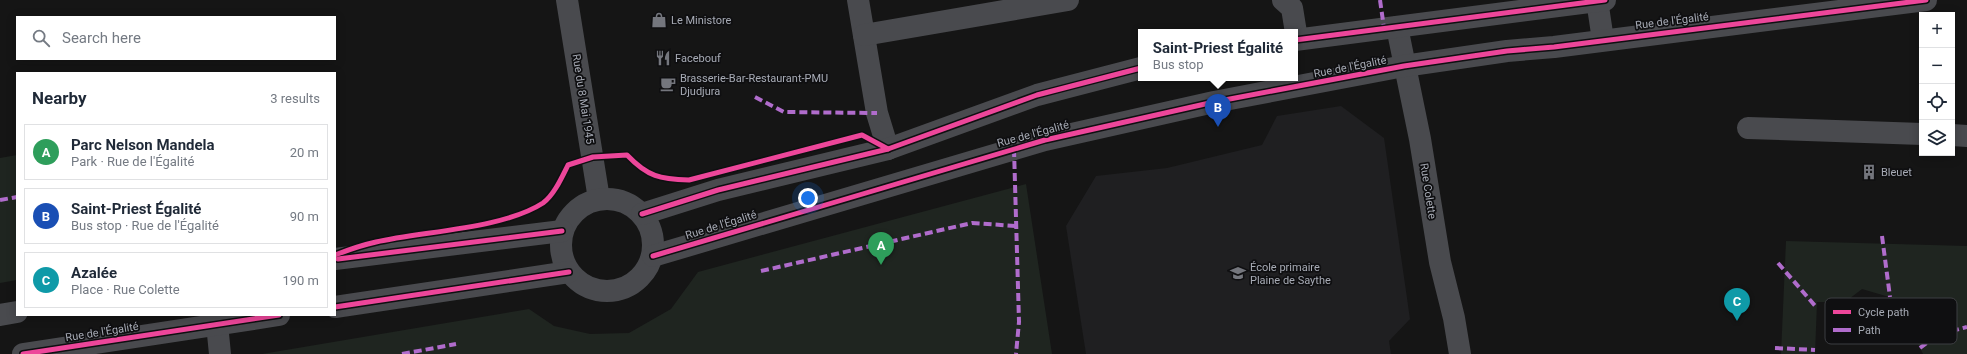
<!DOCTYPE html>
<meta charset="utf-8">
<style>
:root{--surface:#fff;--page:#f6f6f7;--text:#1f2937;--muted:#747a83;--line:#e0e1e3;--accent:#b45309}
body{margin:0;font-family:Roboto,sans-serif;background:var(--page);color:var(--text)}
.controls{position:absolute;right:12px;top:12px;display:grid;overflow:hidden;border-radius:0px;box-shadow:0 2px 10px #0003}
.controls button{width:36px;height:36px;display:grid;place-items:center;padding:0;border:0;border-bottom:1px solid var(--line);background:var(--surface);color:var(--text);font:20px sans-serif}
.you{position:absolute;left:808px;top:198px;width:14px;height:14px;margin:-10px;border:3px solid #fff;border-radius:50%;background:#1a73e8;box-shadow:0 0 0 6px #1a73e833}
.badge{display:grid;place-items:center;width:26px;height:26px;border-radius:50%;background:var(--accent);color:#fff;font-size:13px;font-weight:700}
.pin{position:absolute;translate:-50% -33px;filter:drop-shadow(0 1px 2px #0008)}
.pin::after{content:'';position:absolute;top:21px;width:14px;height:12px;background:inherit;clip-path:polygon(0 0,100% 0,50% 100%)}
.popup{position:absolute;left:1138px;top:29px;width:160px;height:52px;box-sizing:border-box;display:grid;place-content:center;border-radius:0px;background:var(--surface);filter:drop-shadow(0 1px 3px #0005);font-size:13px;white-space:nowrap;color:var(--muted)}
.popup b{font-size:15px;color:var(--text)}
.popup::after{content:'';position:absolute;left:50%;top:100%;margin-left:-8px;border:8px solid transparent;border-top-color:var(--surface)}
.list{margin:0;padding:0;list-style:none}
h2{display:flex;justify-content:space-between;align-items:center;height:52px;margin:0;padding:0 16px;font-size:17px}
h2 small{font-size:13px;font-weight:400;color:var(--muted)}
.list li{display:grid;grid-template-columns:26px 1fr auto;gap:12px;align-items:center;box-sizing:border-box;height:56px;margin:0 8px 8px;padding:0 8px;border:1px solid var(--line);border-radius:0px}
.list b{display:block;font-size:15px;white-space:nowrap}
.list p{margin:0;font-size:13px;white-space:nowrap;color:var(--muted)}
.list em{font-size:13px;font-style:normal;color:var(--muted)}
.icon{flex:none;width:22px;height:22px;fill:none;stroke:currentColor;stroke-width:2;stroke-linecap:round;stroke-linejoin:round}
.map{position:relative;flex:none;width:1967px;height:354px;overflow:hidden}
.search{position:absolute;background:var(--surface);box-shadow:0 2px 10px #0003;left:16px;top:16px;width:320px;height:44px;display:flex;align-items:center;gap:10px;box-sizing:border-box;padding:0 14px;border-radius:0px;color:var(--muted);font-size:15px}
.panel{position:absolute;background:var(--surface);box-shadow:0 2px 10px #0003;left:16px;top:72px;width:320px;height:244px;border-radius:0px}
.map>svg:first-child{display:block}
</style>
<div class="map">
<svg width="1967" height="354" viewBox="0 0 1967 354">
<rect width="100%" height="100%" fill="#151515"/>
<!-- built -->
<polygon fill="#1f1f21" points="1341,106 1384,138 1410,319 1389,341 1391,354 1086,354 1066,226 1096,176 1167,168 1262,145 1277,116"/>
<!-- green -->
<g fill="#1f2520">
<polygon points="17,155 17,280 0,283 0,158"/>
<polygon points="1026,184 1052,354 262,354 529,309 554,326 590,334 629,333 671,309 698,272"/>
<polygon points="1786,241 1967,246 1967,354 1923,354 1896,299 1862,289 1845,302 1817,302 1815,354 1781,354"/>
</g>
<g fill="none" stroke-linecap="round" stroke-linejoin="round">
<!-- minor -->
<g stroke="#494a4e" stroke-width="22">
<polyline points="567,0 599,199"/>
<polyline points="858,0 877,113 888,149"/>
<polyline points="1283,0 1292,8 1297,39"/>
<polyline points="1597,0 1603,40"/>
<polyline points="1397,27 1420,139 1440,262 1454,318 1460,354"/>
<polyline points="864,35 1068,0"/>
<polyline points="1295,40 1605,0"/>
<polyline points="1748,128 1922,134"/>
<polyline points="1952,135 1967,136"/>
<circle cx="607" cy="245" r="46"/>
<polyline points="642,214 718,190 888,149 1037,95 1141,68"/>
<polyline points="653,256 1045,140 1214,102 1404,66 1507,51 1554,47 1926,0"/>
<polyline points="335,259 562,231"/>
<polyline points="335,307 569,272"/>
<polyline points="0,315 17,312"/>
<polyline points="217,324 220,354"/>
<polyline points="23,354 279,315"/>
</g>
<!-- quiet -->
<g stroke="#b06ccc" stroke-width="4" stroke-dasharray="8 4" stroke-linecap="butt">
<polyline points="1380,0 1384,28"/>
<polyline points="755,97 784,112 877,113"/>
<polyline points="1014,149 1019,322 1016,354"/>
<polyline points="0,200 17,197"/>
<polyline points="1882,236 1890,297"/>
<polyline points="1778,263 1817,308"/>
<polyline points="761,271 972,223 1016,226"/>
<polyline points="1775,348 1815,350"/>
<polyline points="1920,348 1937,335 1967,327"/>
<polyline points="402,354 456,344"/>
</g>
<defs>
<g id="cycleway">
<polyline points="1295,40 1605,0"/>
<polyline points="642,214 718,190 888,149 1037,95 1141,68"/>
<path d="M 335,255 C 348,250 362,245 376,242 C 423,231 503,229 543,203 C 554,195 562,177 568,165 L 593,157 L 627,155 C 648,177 660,179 689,180 L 862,135 L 888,149"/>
<polyline points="653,256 1045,140 1214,102 1404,66 1507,51 1554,47 1926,0"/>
<polyline points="338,259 562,231"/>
<polyline points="335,307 569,272"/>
<polyline points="23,354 279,315"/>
</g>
</defs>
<!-- cycleway casing -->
<use href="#cycleway" stroke="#0f0f11" stroke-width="8"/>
<!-- cycleway -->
<use href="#cycleway" stroke="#ed469a" stroke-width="5"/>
</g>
<!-- icons -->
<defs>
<symbol id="shop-bare" viewBox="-9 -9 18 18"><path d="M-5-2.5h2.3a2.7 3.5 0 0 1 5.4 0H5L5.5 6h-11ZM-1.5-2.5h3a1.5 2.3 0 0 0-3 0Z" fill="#74767d" stroke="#0f0f11" stroke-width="2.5" paint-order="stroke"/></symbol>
<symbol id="restaurant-bare" viewBox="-9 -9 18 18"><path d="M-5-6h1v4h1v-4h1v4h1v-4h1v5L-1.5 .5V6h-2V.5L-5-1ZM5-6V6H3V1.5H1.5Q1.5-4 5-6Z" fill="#74767d" stroke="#0f0f11" stroke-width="2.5" paint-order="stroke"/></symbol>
<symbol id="cafe-bare" viewBox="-9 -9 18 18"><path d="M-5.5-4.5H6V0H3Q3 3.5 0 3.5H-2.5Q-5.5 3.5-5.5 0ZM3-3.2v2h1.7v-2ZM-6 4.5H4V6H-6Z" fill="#74767d" stroke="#0f0f11" stroke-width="2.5" paint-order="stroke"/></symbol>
<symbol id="building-bare" viewBox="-9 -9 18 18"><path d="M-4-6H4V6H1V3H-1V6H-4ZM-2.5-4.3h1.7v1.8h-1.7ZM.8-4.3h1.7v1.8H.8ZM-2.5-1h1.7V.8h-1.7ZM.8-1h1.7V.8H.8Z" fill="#74767d" stroke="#0f0f11" stroke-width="2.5" paint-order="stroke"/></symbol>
<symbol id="school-bare" viewBox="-9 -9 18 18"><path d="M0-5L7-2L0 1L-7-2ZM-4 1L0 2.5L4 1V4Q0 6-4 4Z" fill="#74767d" stroke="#0f0f11" stroke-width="2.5" paint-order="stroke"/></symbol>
</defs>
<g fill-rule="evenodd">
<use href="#shop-bare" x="648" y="9" width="22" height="22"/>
<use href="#restaurant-bare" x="652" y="47" width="22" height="22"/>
<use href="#cafe-bare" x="657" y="73" width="22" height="22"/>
<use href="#building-bare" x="1858" y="161" width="22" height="22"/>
<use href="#school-bare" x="1227" y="262" width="22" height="22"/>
</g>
<g text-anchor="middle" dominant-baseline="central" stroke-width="3.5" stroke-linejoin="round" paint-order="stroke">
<!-- poi labels -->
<g font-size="11" fill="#a7abb5" stroke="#0f0f11" text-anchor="start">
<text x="671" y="20">Le Ministore</text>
<text x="675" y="58">Facebouf</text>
<text x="680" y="78">Brasserie-Bar-Restaurant-PMU<tspan x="680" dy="13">Djudjura</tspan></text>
<text x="1881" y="172">Bleuet</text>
<text x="1250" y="267">École primaire<tspan x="1250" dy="13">Plaine de Saythe</tspan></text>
</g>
<!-- street labels -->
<g font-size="11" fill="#a7abb5" stroke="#0f0f11">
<text transform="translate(1672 21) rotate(-7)">Rue de l'Égalité</text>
<text transform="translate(1350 67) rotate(-11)">Rue de l'Égalité</text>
<text transform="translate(583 99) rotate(81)">Rue du 8 Mai 1945</text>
<text transform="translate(1033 134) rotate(-15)">Rue de l'Égalité</text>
<text transform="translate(1428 191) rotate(81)">Rue Colette</text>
<text transform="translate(721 225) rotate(-17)">Rue de l'Égalité</text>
<text transform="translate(102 332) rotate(-9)">Rue de l'Égalité</text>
</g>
</g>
<!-- legend -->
<rect x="1825" y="298" width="132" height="46" rx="6" fill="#0f0f11" stroke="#3d3e42" stroke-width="1"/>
<rect x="1833" y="310" width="18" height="4" fill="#ed469a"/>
<rect x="1833" y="328" width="18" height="4" fill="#b06ccc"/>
<g font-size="11" fill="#a7abb5">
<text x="1858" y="316">Cycle path</text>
<text x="1858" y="334">Path</text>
</g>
</svg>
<div class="controls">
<button>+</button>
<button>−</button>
<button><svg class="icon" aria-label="locate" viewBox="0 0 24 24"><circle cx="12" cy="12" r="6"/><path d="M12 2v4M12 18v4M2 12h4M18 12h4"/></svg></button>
<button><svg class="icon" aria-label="layers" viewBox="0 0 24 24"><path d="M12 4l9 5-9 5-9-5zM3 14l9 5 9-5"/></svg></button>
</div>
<div class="you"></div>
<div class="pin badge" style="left:881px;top:265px;background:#2e9e5b">A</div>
<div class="pin badge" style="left:1218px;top:127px;background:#1a4fb4">B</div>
<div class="popup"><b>Saint-Priest Égalité</b>Bus stop</div>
<div class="pin badge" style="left:1737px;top:321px;background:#0f9aa8">C</div>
<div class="search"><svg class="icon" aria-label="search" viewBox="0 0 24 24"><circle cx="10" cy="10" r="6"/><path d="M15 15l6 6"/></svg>Search here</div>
<section class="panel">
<h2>Nearby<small>3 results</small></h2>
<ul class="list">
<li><span class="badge" style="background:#2e9e5b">A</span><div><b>Parc Nelson Mandela</b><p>Park · Rue de l'Égalité</p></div><em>20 m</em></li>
<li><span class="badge" style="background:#1a4fb4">B</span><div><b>Saint-Priest Égalité</b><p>Bus stop · Rue de l'Égalité</p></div><em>90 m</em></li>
<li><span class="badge" style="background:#0f9aa8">C</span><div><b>Azalée</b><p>Place · Rue Colette</p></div><em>190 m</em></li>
</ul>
</section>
</div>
